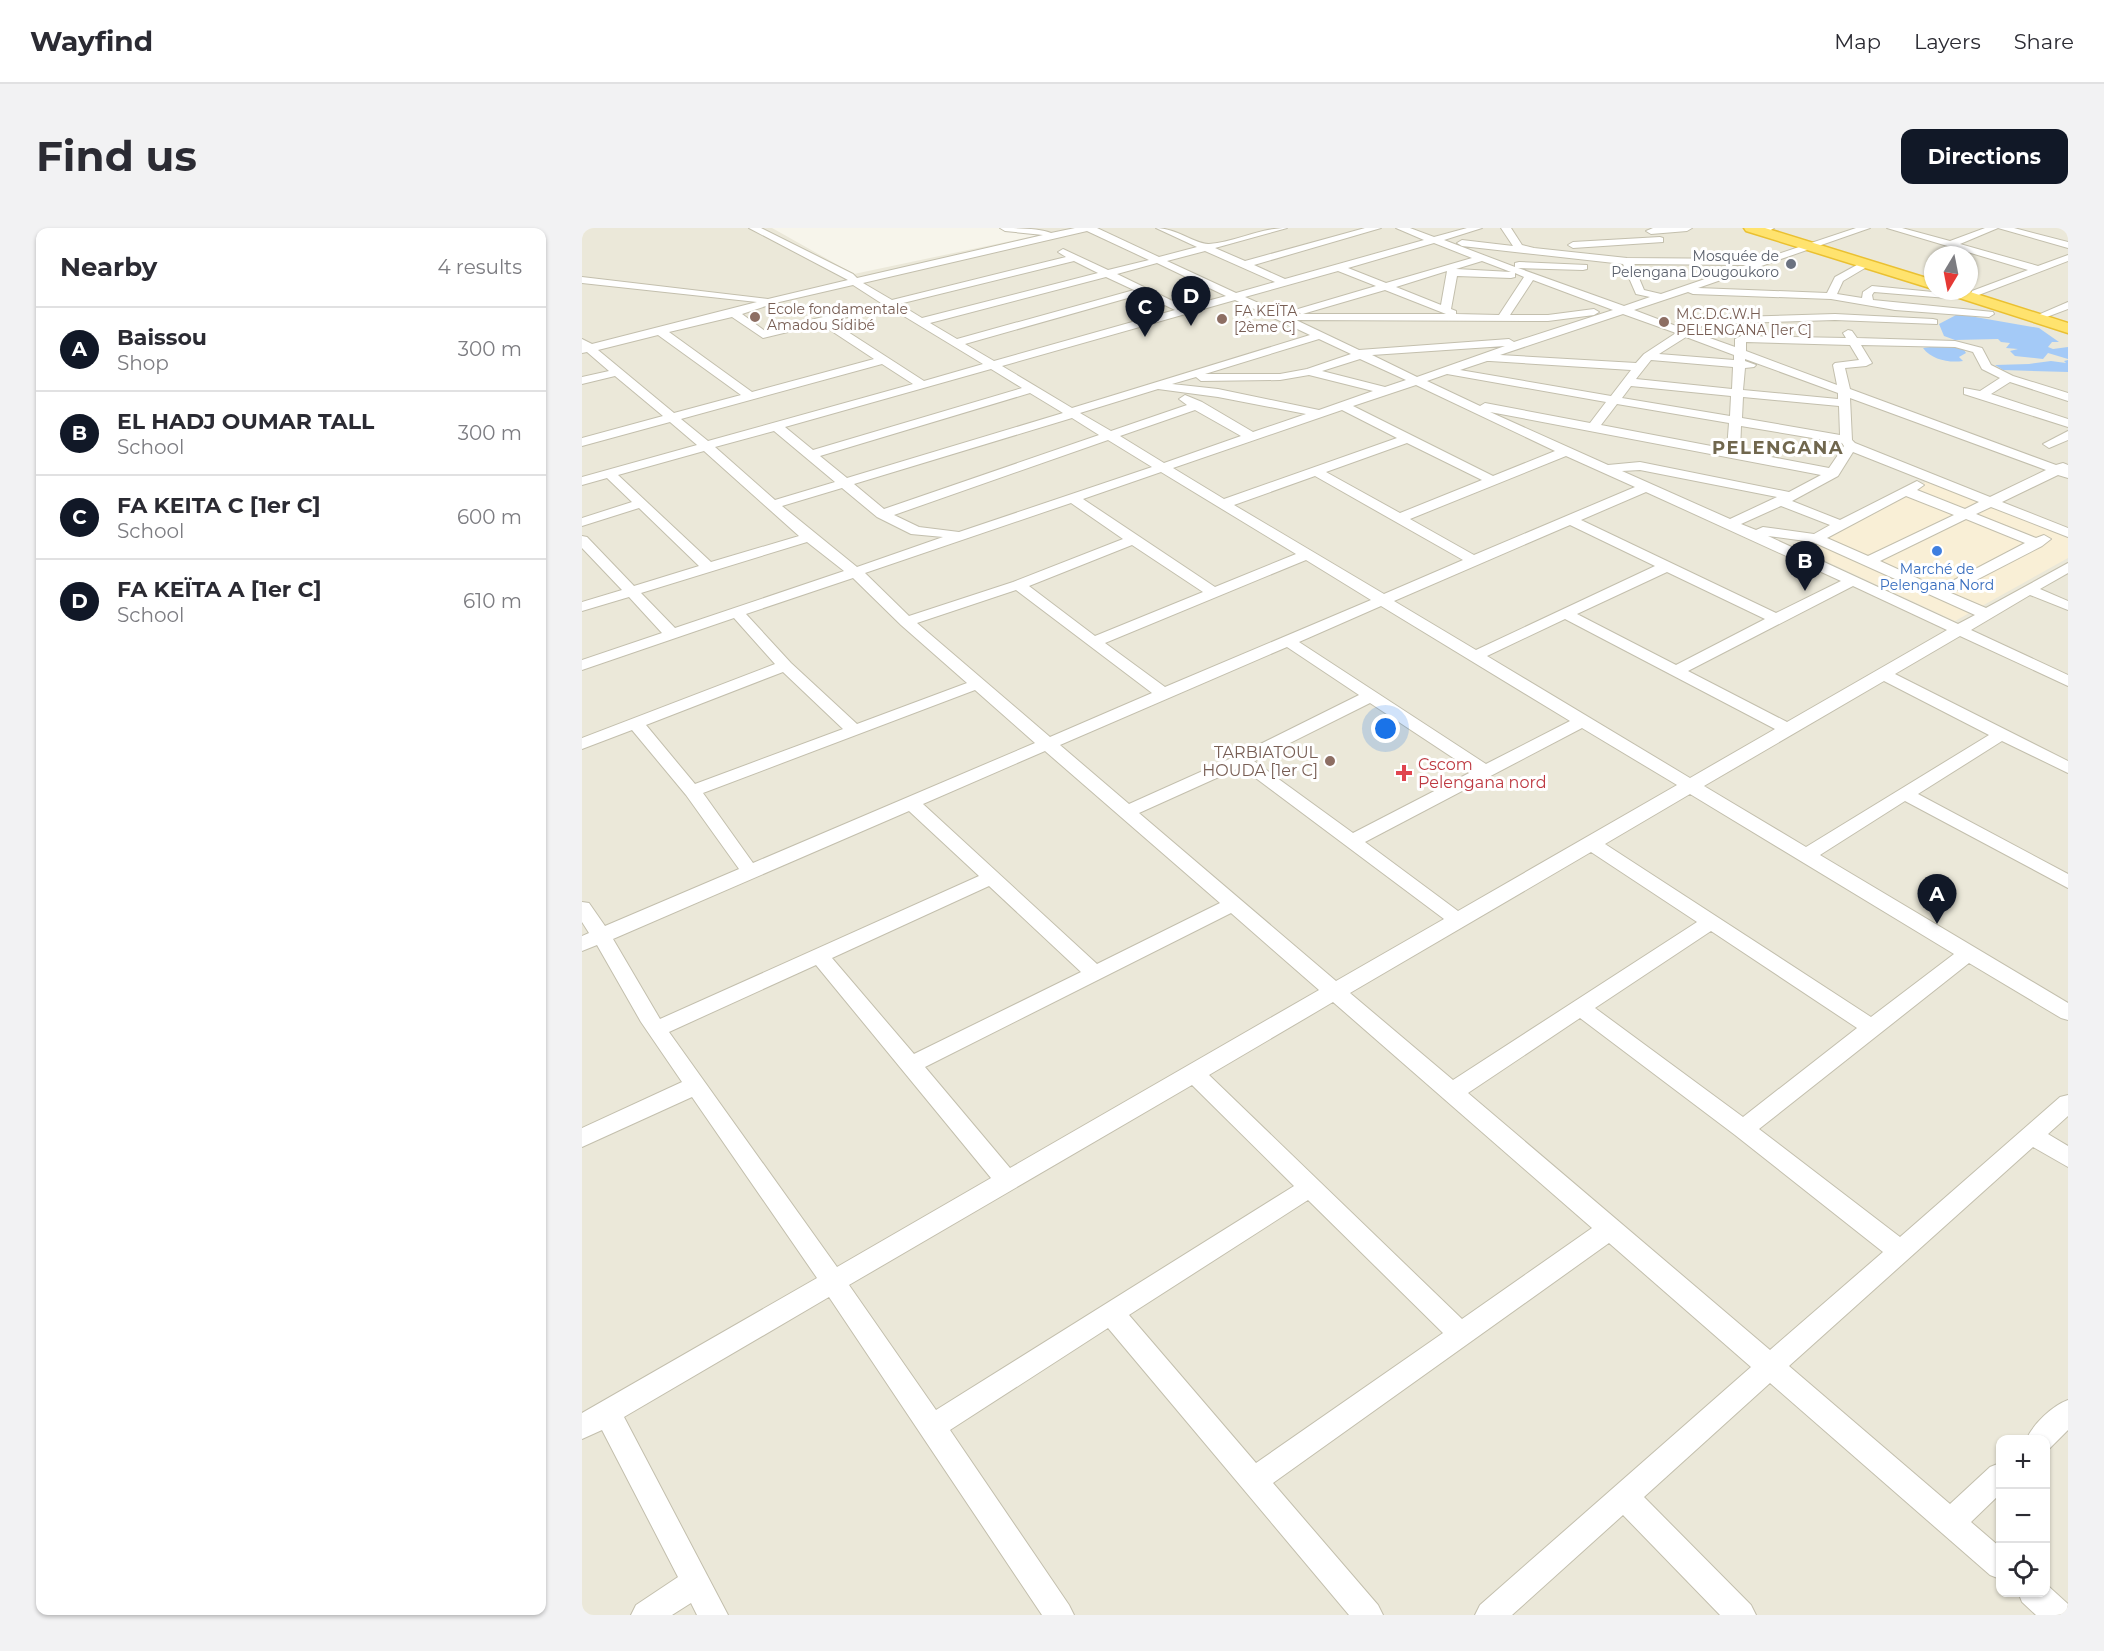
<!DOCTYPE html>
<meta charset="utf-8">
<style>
:root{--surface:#fff;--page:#f2f2f3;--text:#2b2b33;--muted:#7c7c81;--line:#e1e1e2;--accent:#111827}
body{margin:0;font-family:Montserrat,sans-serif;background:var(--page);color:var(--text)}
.controls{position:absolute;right:18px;bottom:18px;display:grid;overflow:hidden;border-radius:12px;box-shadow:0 2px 4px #0004}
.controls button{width:54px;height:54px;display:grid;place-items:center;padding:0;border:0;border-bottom:2px solid var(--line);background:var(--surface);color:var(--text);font:30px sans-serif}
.compass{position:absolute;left:1342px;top:18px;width:54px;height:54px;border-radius:50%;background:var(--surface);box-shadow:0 2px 4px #0004;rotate:190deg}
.you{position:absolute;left:804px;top:501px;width:21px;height:21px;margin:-15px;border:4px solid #fff;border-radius:50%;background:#1a73e8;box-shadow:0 0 0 9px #1a73e833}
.badge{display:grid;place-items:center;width:39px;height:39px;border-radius:50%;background:var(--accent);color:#fff;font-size:20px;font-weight:700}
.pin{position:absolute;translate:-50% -50px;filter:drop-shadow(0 2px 3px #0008)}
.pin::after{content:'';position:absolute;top:32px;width:21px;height:18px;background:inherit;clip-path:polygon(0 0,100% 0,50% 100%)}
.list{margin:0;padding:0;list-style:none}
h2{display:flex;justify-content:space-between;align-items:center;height:78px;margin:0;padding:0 24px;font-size:26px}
h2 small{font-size:20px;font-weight:400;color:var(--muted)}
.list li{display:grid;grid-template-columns:39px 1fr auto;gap:18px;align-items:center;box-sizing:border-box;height:84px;padding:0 24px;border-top:2px solid var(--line)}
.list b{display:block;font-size:22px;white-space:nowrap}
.list p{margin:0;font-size:20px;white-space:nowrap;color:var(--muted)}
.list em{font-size:20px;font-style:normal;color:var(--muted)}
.icon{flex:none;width:33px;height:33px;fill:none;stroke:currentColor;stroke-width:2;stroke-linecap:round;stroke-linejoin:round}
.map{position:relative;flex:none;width:1486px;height:1387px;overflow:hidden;border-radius:12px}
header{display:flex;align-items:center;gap:36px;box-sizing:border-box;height:84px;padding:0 30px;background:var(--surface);border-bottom:2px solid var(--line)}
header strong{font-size:28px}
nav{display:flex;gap:33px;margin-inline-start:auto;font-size:21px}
.intro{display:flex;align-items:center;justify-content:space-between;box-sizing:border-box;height:144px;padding:0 36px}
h1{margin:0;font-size:42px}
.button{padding:15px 27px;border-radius:12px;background:var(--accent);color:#fff;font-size:21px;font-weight:700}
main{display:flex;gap:36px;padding:0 36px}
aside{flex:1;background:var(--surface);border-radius:12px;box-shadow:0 2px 4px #0004}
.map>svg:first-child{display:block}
</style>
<header>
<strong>Wayfind</strong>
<nav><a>Map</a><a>Layers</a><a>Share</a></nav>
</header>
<div class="intro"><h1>Find us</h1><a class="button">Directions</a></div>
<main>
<aside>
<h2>Nearby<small>4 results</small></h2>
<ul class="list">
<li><span class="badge">A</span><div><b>Baissou</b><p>Shop</p></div><em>300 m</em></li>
<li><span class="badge">B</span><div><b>EL HADJ OUMAR TALL</b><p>School</p></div><em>300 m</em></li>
<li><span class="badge">C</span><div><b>FA KEITA C [1er C]</b><p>School</p></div><em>600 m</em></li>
<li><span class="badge">D</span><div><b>FA KEÏTA A [1er C]</b><p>School</p></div><em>610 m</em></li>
</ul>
</aside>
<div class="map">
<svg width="1486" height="1387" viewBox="0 0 1486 1387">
<rect width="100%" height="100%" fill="#f7f5eb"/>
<!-- residential -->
<path fill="#ebe8d9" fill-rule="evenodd" d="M 0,0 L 190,0 L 272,46 L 457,7 L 445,0 L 1486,0 L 1486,1387 L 0,1387 ZM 1351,27 L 1387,27 L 1387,63 L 1351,63 ZM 1418,1212 L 1464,1212 L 1464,1364 L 1418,1364 Z"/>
<!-- commercial -->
<polygon fill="#f9efd6" points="1348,252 1486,309 1486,330 1373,393 1209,317"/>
<!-- water -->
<g fill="#a4caf7">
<polygon points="1376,86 1457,100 1477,114 1470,114 1466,119 1471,121 1486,119 1486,131 1466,125 1461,131 1433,128 1428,123 1436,121 1424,120 1428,115 1419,114 1416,111 1373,112 1362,108 1357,96"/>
<path d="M 1361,117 L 1381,120 L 1384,125 L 1377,129 L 1381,133 C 1367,135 1350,132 1341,120 Z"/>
<polygon points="1486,132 1486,144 1421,142 1413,137 1447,136 1469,133 1484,135 1482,133"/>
</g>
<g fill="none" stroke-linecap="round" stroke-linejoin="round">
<defs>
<g id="minor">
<path d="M 167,0 L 179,0 L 271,46 L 275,50 L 461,7 L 423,3 L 418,0 C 433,0 459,0 469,5 L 493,0 L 515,0 L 577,29 L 615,19 L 574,0 C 594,0 615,17 627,16 C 654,14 677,0 705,0 L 633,20 L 663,33 L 783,0 L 799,0 L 672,37 L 703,51 L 842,12 L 814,0 L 828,0 L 852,9 L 885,0 L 900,0 L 862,12 L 933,39 L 933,35 L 937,34 L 1005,37 L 1005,41 L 1001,42 L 936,40 L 1042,78 L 1068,69 L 1054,66 L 1041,36 L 880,18 L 875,15 L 880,12 L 931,18 L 919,0 L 929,0 L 940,17 L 952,20 L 1045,30 L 1165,31 L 1169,32 L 1169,35 L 1274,0 L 1288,0 L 1116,60 L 1245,65 L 1253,49 L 1284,32 L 1289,35 L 1288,37 L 1261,53 L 1255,66 L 1280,70 L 1281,64 L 1290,58 L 1361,65 L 1365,66 L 1365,70 L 1292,64 L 1290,67 L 1291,72 L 1411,84 L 1412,86 L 1407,89 L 1313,82 L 1249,71 L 1111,66 L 1106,64 L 1052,82 L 1102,101 L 1121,90 L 1253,86 L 1351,91 L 1355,92 L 1355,96 L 1253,92 L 1123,96 L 1111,104 L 1153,119 L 1153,111 L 1159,108 L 1264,110 L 1261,105 L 1266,102 L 1270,103 L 1275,110 L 1373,113 L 1400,120 L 1409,137 L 1431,148 L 1486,165 L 1486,173 L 1428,154 L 1409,166 L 1486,191 L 1486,199 L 1382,166 L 1382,160 L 1398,163 L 1418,150 L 1400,141 L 1391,124 L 1373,119 L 1279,117 L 1290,135 L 1284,138 L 1263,140 L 1268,161 L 1474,237 L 1481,235 L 1486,237 L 1486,250 L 1476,247 L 1420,274 L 1486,300 L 1486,309 L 1409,279 L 1394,286 L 1454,310 L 1462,307 L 1469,311 L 1460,318 L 1369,365 L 1404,380 L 1486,335 L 1486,345 L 1458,361 L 1486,373 L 1486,382 L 1448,367 L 1389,402 L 1486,447 L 1486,458 L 1378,408 L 1313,446 L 1486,533 L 1486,545 L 1420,513 L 1336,566 L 1486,646 L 1486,660 L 1323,573 L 1238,627 L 1486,775 L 1486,792 L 1479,790 L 1387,735 L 1177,901 L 1318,1009 L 1478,869 L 1486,867 L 1486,888 L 1466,906 L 1486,918 L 1486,939 L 1451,919 L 1207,1138 L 1368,1276 L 1408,1239 L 1418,1235 L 1418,1266 L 1389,1294 L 1418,1319 L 1418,1351 L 1408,1347 L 1188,1155 L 1062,1269 L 1169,1377 L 1174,1387 L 1138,1387 L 1041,1287 L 930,1387 L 893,1387 L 898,1377 L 1169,1139 L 1027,1015 L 691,1255 L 796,1377 L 801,1387 L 767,1387 L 526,1100 L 368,1202 L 487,1377 L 492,1387 L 460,1387 L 247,1069 L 42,1189 L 146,1387 L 115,1387 L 109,1375 L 90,1387 L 49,1387 L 54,1377 L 96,1349 L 20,1202 L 0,1211 L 0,1185 L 235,1050 L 110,869 L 0,919 L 0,900 L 100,854 L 59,794 L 15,717 L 0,723 L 0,708 L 7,705 L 0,694 L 0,674 L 7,675 L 23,698 L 157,641 L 104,567 L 50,502 L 0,521 L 0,510 L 193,436 L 152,390 L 0,442 L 0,432 L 80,405 L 47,369 L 0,383 L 0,374 L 40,362 L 0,320 L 0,308 L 5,309 L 52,358 L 117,338 L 57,280 L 0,298 L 0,290 L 50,274 L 25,250 L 0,257 L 0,249 L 115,217 L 88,194 L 0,218 L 0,210 L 81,188 L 33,148 L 0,156 L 0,149 L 27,143 L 5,124 L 0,125 L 0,111 L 10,116 L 175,74 L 0,55 L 0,49 L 186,71 L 266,52 ZM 505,3 L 567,32 L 526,42 L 481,21 L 476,24 L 484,29 L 310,72 L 281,55 ZM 852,15 L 890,30 L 804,55 L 766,40 ZM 623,23 L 693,54 L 654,65 L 585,33 ZM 492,33 L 516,45 L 340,90 L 317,76 ZM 900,33 L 929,44 L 874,41 ZM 575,35 L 644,68 L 603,79 L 535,46 ZM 1051,36 L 1164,37 L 1079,66 L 1062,62 ZM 756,43 L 794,58 L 716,81 L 715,83 L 719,86 L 701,86 L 663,69 ZM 865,43 L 859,77 L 814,59 ZM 933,45 L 942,49 L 917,87 L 874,86 L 874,83 L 869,81 L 875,48 L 929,50 L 933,49 ZM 524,49 L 552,62 L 375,111 L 348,95 ZM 951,52 L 1031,82 L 932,114 L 927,111 L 777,122 L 714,92 L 966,93 L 1012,87 L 1017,84 L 1012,81 L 966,87 L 928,87 ZM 271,57 L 299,75 L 183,103 L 160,86 L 193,75 ZM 803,62 L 864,86 L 721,86 L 724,85 ZM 560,66 L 593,82 L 412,133 L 383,116 ZM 653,72 L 728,107 L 490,180 L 420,138 ZM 307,79 L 401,136 L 342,153 L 249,93 ZM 1041,86 L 1094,105 L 1062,126 L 1054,135 L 918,127 ZM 150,89 L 181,110 L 239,96 L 292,131 L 170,164 L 87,104 ZM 76,107 L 159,167 L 92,185 L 16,122 ZM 1104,109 L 1152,127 L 1152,132 L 1077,126 ZM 737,111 L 769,126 L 725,141 L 698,146 L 623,146 ZM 1164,114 L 1268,117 L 1277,132 L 1253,135 L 1251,137 L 1255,157 L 1164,123 ZM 923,118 L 835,149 L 790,127 ZM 778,131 L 824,152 L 803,159 L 740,143 ZM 1163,131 L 1256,165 L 1256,171 L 1161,162 L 1163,140 L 1172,139 L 1174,137 L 1163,133 ZM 1069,132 L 1151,139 L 1150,161 L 1054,151 ZM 905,133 L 908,133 L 1049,142 L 1029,168 L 878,142 ZM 300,136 L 331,156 L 126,213 L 99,191 ZM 409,141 L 440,160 L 231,222 L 203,199 ZM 865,146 L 1024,174 L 1008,195 L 903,175 L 898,178 L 845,153 ZM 727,147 L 791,163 L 737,182 L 636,161 L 590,156 L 614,149 L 619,153 L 698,152 ZM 834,157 L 973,223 L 911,248 L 771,178 ZM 1049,158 L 1149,168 L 1148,188 L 1040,170 ZM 576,161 L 636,169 L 724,186 L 671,204 L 620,174 L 603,167 L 597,171 L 605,177 L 529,203 L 498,185 ZM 448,165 L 481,185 L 265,250 L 238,228 ZM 1161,169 L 1257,178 L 1258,207 L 1160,190 ZM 1268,170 L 1464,242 L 1408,269 L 1273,215 L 1270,212 ZM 1035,176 L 1147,195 L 1145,221 L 1019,197 ZM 613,182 L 659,208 L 582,235 L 538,208 ZM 760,182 L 815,210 L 642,271 L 591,240 ZM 908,184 L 1239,247 L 1207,264 L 1058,234 L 1026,237 ZM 490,190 L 517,207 L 302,281 L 272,256 ZM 1159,198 L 1260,215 L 1262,218 L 1247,240 L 1158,223 ZM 192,203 L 253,254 L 193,272 L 133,219 ZM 526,212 L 570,239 L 377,304 L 337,299 L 312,287 ZM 825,215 L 900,252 L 818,285 L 744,244 ZM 122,223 L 217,308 L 129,334 L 36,247 ZM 1271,224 L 1397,274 L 1383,281 L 1335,262 L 1342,257 L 1335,253 L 1258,292 L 1210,273 L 1256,248 ZM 984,228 L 1053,259 L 892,327 L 828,291 ZM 1058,242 L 1195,269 L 1148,291 L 1040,243 ZM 579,244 L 714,326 L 633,359 L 501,271 ZM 733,248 L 881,332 L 802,366 L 652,277 ZM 260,260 L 295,289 L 329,306 L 361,309 L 275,339 L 200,278 ZM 1064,264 L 1259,353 L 1194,385 L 999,292 ZM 1324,268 L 1372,287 L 1286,328 L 1245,310 ZM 489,275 L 541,311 L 431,354 L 327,388 L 283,345 ZM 1199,278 L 1248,297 L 1232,306 L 1181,299 L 1174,302 L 1159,296 ZM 1384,291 L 1443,315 L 1357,360 L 1298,333 ZM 988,297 L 1073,338 L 894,422 L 812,373 ZM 1186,308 L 1231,314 L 1393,387 L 1376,396 ZM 225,314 L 262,343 L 93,400 L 59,365 ZM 550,317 L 621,364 L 513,408 L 447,358 ZM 724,332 L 789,372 L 583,459 L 523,415 ZM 1085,344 L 1183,391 L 1094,437 L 995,386 ZM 271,350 L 319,397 L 385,455 L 275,496 L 209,435 L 164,386 ZM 1271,358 L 1365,402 L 1205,494 L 1106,443 ZM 434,362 L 570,465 L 468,509 L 335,395 ZM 799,378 L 988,493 L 904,536 L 717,414 ZM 983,391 L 1193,501 L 1108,550 L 905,428 ZM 705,419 L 777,467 L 654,528 L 547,576 L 478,517 ZM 201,444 L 261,501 L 113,556 L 64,497 ZM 1302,453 L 1407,507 L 1224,619 L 1122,558 ZM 393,462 L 453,515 L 171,635 L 121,565 ZM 788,475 L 891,543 L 771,605 L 672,533 ZM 1000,500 L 1095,557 L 876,683 L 783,614 ZM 463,523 L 638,675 L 515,736 L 341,576 ZM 659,539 L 862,691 L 754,753 L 557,585 ZM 1108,566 L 1372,726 L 1289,789 L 1023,616 ZM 327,583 L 397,648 L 78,791 L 31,711 ZM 1009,624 L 1115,694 L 871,852 L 768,765 ZM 407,658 L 499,744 L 332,826 L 250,730 ZM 649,685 L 737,762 L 428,940 L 343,839 ZM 1129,703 L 1275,800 L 1161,889 L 1013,780 ZM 234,737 L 409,950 L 255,1039 L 87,804 ZM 751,774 L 1010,1000 L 880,1091 L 627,847 ZM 998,790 L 1153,907 L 1301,1024 L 1188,1122 L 886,865 ZM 610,857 L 712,958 L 354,1182 L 267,1057 ZM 726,972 L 861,1105 L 674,1235 L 547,1087 Z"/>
<polygon points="1071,0 1110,0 1105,3 1069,6 1064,3"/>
<polygon points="1181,0 1192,0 1187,3"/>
<polygon points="1305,0 1320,0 1368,13 1403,0 1416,0 1378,16 1456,38 1486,27 1486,33 1394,68 1389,65 1390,63 1446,42"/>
<polygon points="1416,0 1432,0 1486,14 1486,20"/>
<polygon points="1078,9 1081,10 1081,14 991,20 986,17 991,14"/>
<polygon points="1486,74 1486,81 1454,93 1449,90"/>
<polygon points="1486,203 1486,212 1467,220 1461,216"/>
<path d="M 1486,1172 L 1486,1202 L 1467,1221 L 1464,1222 L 1464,1212 L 1444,1212 C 1451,1196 1470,1178 1486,1172 Z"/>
<polygon points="1464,1356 1486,1376 1486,1387 1454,1387 1440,1374 1436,1364 1464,1364"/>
</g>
<g id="highway">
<polygon points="1162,0 1183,0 1351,52 1351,61 1164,3"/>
<polygon points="1362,63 1385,63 1486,95 1486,105 1365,66"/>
</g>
</defs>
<!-- minor casing -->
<use href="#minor" stroke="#c3bfad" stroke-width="2"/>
<!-- highway casing -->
<use href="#highway" stroke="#eac031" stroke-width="3"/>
<!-- minor -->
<use href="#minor" fill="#fff" fill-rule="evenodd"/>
<!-- highway -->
<use href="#highway" fill="#ffe36e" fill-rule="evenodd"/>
</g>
<!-- markers -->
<circle fill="#6b7280" stroke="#fff" stroke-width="2" cx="1209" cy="36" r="6"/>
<g fill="#8d6e63" stroke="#fff" stroke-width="2">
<circle cx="173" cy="89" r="6"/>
<circle cx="640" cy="91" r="6"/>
<circle cx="1082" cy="94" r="6"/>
<circle cx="748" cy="533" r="6"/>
</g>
<circle fill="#3f7fe0" stroke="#fff" stroke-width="2" cx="1355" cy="323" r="6"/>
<path fill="#e0444e" stroke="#fff" stroke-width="2" d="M819 536h6v6h6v6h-6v6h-6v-6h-6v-6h6z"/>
<g text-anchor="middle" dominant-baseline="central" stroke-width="6" stroke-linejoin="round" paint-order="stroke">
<!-- far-worship labels -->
<g font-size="14" fill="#5b616d" stroke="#fff" text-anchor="end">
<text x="1197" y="28">Mosquée de<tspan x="1197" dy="16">Pelengana Dougoukoro</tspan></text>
</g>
<!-- far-education labels -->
<g font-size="14" fill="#785e54" stroke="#fff" text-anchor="start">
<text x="185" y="81">Ecole fondamentale<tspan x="185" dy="16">Amadou Sidibé</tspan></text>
<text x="652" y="83">FA KEÏTA<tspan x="652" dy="16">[2ème C]</tspan></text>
<text x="1094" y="86">M.C.D.C.W.H<tspan x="1094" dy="16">PELENGANA [1er C]</tspan></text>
</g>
<!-- far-shop labels -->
<g font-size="14" fill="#366cbe" stroke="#fff">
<text x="1355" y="341">Marché de<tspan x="1355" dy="16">Pelengana Nord</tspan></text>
</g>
<!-- education labels -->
<g font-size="16" fill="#785e54" stroke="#fff" text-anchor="end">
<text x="736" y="524">TARBIATOUL<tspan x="736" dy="18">HOUDA [1er C]</tspan></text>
</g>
<!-- health labels -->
<g font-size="16" fill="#be3a42" stroke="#fff" text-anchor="start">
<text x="836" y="536">Cscom<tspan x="836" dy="18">Pelengana nord</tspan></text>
</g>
<!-- far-district labels -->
<g font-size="18" font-weight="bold" letter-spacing="1.5" fill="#70674e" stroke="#fff">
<text x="1196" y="220">PELENGANA</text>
</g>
</g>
</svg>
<div class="controls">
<button>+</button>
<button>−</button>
<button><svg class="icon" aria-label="locate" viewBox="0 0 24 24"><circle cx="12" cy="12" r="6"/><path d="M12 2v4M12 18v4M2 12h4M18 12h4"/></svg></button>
</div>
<svg class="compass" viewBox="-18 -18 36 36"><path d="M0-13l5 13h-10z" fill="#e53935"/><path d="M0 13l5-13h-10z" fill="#7c7c81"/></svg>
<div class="you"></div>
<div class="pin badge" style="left:1355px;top:696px">A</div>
<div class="pin badge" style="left:1223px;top:363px">B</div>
<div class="pin badge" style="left:563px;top:109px">C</div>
<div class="pin badge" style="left:609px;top:98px">D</div>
</div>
</main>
